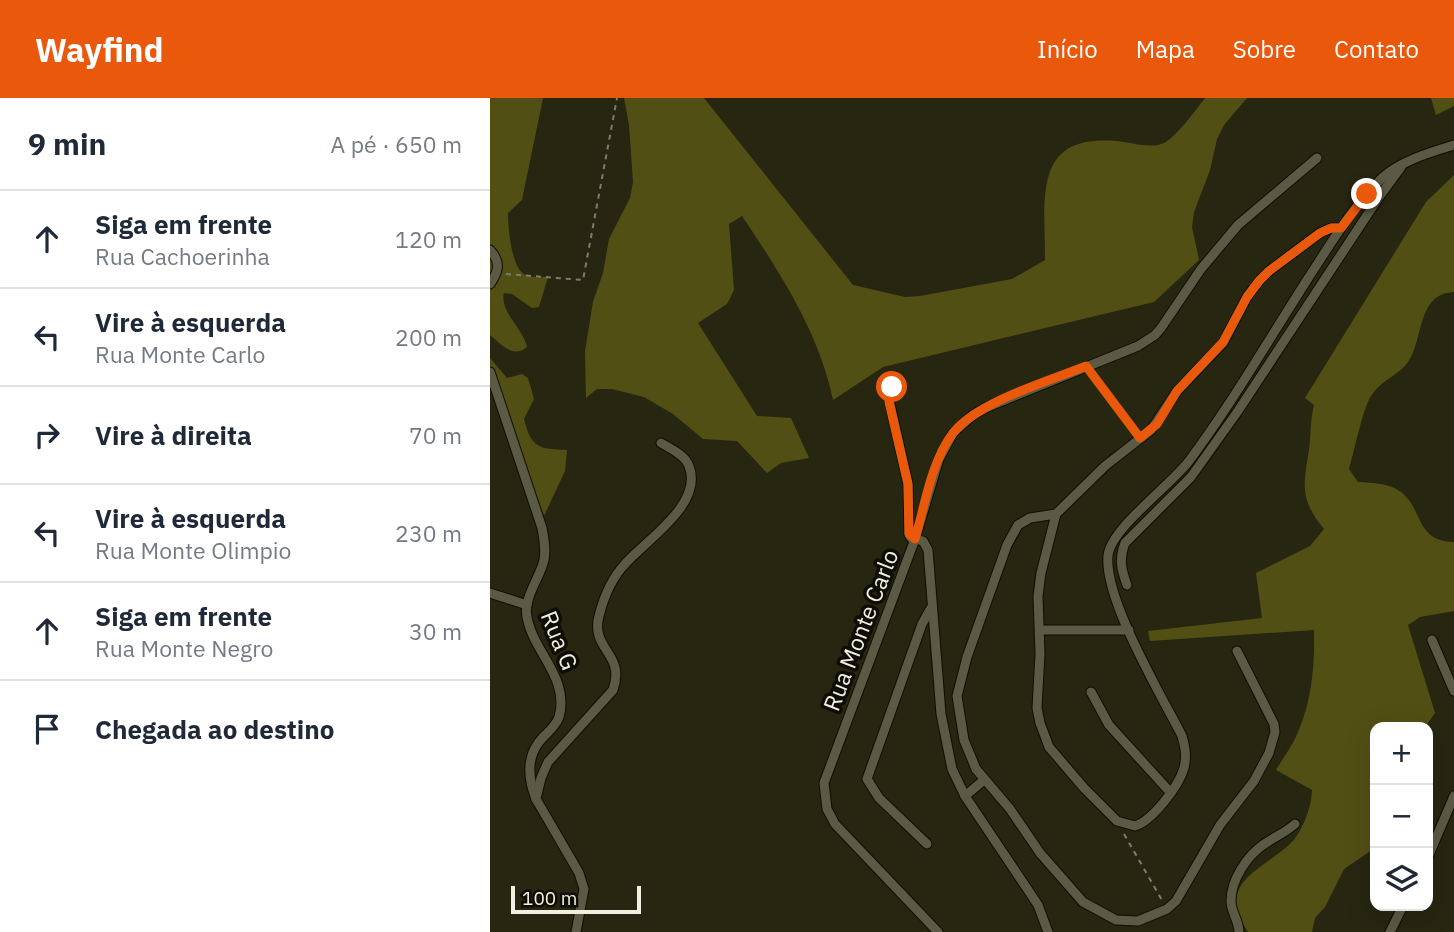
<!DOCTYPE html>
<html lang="pt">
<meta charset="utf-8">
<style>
:root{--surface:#fff;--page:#f6f6f7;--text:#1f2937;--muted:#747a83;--line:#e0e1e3;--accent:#ea580c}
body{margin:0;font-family:"IBM Plex Sans",sans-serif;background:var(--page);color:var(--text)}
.controls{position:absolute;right:21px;bottom:21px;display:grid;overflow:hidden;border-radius:14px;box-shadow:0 7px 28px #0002}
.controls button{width:63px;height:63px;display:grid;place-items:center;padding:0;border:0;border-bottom:2px solid var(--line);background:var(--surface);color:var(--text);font:35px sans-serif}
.scale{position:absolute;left:21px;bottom:18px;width:130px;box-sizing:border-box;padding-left:7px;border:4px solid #f1f0e3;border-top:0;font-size:19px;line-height:24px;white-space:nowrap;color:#f1f0e3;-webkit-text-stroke:5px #0f0e06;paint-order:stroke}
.stop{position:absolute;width:21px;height:21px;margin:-16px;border:5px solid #ea580c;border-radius:50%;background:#fff}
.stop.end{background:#ea580c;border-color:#fff;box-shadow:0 2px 7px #0008}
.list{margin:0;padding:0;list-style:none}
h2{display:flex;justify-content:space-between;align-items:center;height:91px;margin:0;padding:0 28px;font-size:30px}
h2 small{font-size:23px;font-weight:400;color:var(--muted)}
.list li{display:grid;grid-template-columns:46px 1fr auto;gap:21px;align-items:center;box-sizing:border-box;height:98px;padding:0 28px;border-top:2px solid var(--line)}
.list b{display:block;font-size:26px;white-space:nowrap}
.list p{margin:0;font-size:23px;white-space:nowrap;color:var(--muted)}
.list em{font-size:23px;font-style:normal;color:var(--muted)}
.icon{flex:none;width:38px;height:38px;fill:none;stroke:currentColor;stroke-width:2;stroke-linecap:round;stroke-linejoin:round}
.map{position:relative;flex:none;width:964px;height:834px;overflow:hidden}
header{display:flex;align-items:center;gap:42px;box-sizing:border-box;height:98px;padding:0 35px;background:var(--accent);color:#fff}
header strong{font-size:33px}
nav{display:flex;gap:38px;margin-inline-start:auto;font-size:24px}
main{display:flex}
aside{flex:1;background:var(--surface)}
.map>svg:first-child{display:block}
</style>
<header>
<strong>Wayfind</strong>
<nav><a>Início</a><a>Mapa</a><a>Sobre</a><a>Contato</a></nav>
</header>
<main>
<aside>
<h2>9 min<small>A pé · 650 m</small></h2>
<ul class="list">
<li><svg class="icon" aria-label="ahead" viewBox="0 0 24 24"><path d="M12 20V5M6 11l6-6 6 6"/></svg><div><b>Siga em frente</b><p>Rua Cachoerinha</p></div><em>120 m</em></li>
<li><svg class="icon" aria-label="left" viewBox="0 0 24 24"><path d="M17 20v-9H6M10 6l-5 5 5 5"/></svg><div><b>Vire à esquerda</b><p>Rua Monte Carlo</p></div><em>200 m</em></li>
<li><svg class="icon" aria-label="right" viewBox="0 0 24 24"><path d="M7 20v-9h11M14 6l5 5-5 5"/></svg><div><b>Vire à direita</b></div><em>70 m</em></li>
<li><svg class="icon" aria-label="left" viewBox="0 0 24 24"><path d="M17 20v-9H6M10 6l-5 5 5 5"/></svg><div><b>Vire à esquerda</b><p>Rua Monte Olimpio</p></div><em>230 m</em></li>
<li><svg class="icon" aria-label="ahead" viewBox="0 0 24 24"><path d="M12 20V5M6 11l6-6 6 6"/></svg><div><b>Siga em frente</b><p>Rua Monte Negro</p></div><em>30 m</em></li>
<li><svg class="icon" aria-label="arrive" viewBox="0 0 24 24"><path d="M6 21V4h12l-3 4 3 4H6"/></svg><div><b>Chegada ao destino</b></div></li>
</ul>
</aside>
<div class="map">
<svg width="964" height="834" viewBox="0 0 964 834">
<rect width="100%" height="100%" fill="#272611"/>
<!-- forest -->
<g fill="#524f15">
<path d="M 0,0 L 53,0 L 32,102 L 18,115 C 18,128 21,172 36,177 C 42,180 52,179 58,179 L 49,209 L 42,210 L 22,196 L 14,195 C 9,213 33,230 37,249 C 23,261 11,246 0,237 Z"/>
<path d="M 134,0 L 214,0 L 363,187 L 415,199 L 430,198 L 522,181 L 555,162 C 555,97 542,32 634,44 C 647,46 664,51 676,44 C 688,36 706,12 715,0 L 757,0 L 734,27 L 727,41 L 720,72 L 704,114 L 702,129 L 709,162 L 664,204 L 393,269 L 343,302 C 329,234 290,175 252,118 L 239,126 L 244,192 L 237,206 L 208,225 L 267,318 L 301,320 L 319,360 L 291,365 L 277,375 L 247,343 L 213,341 L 183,316 L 154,299 L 122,291 L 107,291 L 96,300 L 95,253 L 103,204 L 113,175 L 119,141 L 140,100 L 143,84 L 139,27 Z"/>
<polygon points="941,0 964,0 964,8 946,17"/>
<path d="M 964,77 L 964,194 C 923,196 936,249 913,270 C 903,279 889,285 881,298 C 873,310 864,354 859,371 L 868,384 C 883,385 899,385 911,394 C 934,412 925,443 964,444 L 964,513 L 930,519 L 918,527 L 945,615 L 935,629 L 885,629 L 885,750 L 854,771 L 835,809 L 825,820 L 822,834 L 758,834 C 725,785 769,774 800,746 C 812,735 822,708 822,692 L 786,672 C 793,660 803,647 808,634 C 822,602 825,565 824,532 L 660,543 L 658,533 L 772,520 L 766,475 L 820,448 L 834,431 C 810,402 813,388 819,352 C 821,337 820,323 824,307 L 815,300 L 936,104 Z"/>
<path d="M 0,260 L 17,280 L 32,276 L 38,280 L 44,301 L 34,321 C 41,350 49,351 77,352 L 75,373 L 54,418 L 9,295 L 0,270 Z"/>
</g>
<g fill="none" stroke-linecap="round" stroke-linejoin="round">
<defs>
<polyline id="lane" points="597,268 650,340"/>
<g id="street">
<path d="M 0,152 C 11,164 9,173 0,186"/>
<path d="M 0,274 L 52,430 C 54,441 56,451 54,462 C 50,480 33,500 37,519 C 43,554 80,580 69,619 C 65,630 56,635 49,644 C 36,661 39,683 46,701"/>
<polyline points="411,283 402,289 398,297 418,386 419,436 421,440 433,443 438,452 451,616 462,671 475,698 548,807 558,834"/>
<path d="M 566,416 L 551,475 L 548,498 L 550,556 L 547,610 L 550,625 L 559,649 L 594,690 L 627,723 L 645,728 C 662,723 689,688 694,670 C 697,658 695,649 692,638 C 671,597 614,501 618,458 C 620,431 680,388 699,363 C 742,305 778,243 817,182 C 840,147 862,109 892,80 C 910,63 941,54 964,47"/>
<path d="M 637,487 C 631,471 629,461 635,445 L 701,379 L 748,313 L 889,99 L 911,69"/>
<polyline points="0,495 37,507"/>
<polyline points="550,532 639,532"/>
<polyline points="942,542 964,593"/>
<polyline points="747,553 784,626 785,634 779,655 764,683 730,727 686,803 677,811 648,823 626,822 593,804 550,755 520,711 486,671 474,642 467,598 477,559 517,447 528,427 540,420 566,416 615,368 661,332 687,293 733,245 757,199 769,183 779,173 830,135 841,130 851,130"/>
<polyline points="601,594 619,627 680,694"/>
<polyline points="475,698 494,682"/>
<polyline points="437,746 389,700 377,681 432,526 441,510"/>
<polyline points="938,759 964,698"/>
<path d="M 86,834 L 94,791 L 89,775 L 46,701 L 51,680 L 58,664 L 123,592 C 136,555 100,552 109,518 C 114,498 121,481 135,466 C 156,442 214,406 199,368 C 195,357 181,351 171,345"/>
<polyline points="448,834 345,726 337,711 334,685 425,441 449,361 463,335 483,317 495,310 648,248 665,237 671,230 711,171 748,127 827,60"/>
<path d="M 749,834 C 749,823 741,814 741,803 C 741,782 757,758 773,747 C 784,739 795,735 805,726"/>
<polyline points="900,834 913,808"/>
</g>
</defs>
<!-- lane casing -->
<use href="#lane" stroke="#100f00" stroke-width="7"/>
<!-- street casing -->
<use href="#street" stroke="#100f00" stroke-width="11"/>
<!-- path -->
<g stroke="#7e7d6b" stroke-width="2" stroke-dasharray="5 5" stroke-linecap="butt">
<polyline points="16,176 93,182 127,0"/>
<polyline points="634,736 673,804"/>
</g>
<!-- lane -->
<use href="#lane" stroke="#5b5a44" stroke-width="4.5"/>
<!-- street -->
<use href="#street" stroke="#5b5a44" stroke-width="9"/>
</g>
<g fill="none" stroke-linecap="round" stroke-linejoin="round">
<!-- route -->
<path stroke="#ea580c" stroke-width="9" d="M 402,289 L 399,292 L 399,304 L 418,386 L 419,436 L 425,441 C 435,407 441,364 463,335 C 487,304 559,283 596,268 L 650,340 L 667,326 L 687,293 L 733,244 L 757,199 L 769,183 L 779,173 L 830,135 L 841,130 L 851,130 L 877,96"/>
</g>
<g text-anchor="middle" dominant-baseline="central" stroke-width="7" stroke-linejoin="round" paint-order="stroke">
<!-- street labels -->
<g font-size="23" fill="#f1f0e3" stroke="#0f0e06">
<text transform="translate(370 532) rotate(-69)">Rua Monte Carlo</text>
<text transform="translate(70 542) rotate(68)">Rua G</text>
</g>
</g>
</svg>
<div class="controls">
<button>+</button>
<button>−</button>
<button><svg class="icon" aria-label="layers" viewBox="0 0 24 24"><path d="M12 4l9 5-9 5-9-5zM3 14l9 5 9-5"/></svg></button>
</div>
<div class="scale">100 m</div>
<div class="stop" style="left:402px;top:289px"></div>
<div class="stop end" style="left:877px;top:96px"></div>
</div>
</main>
